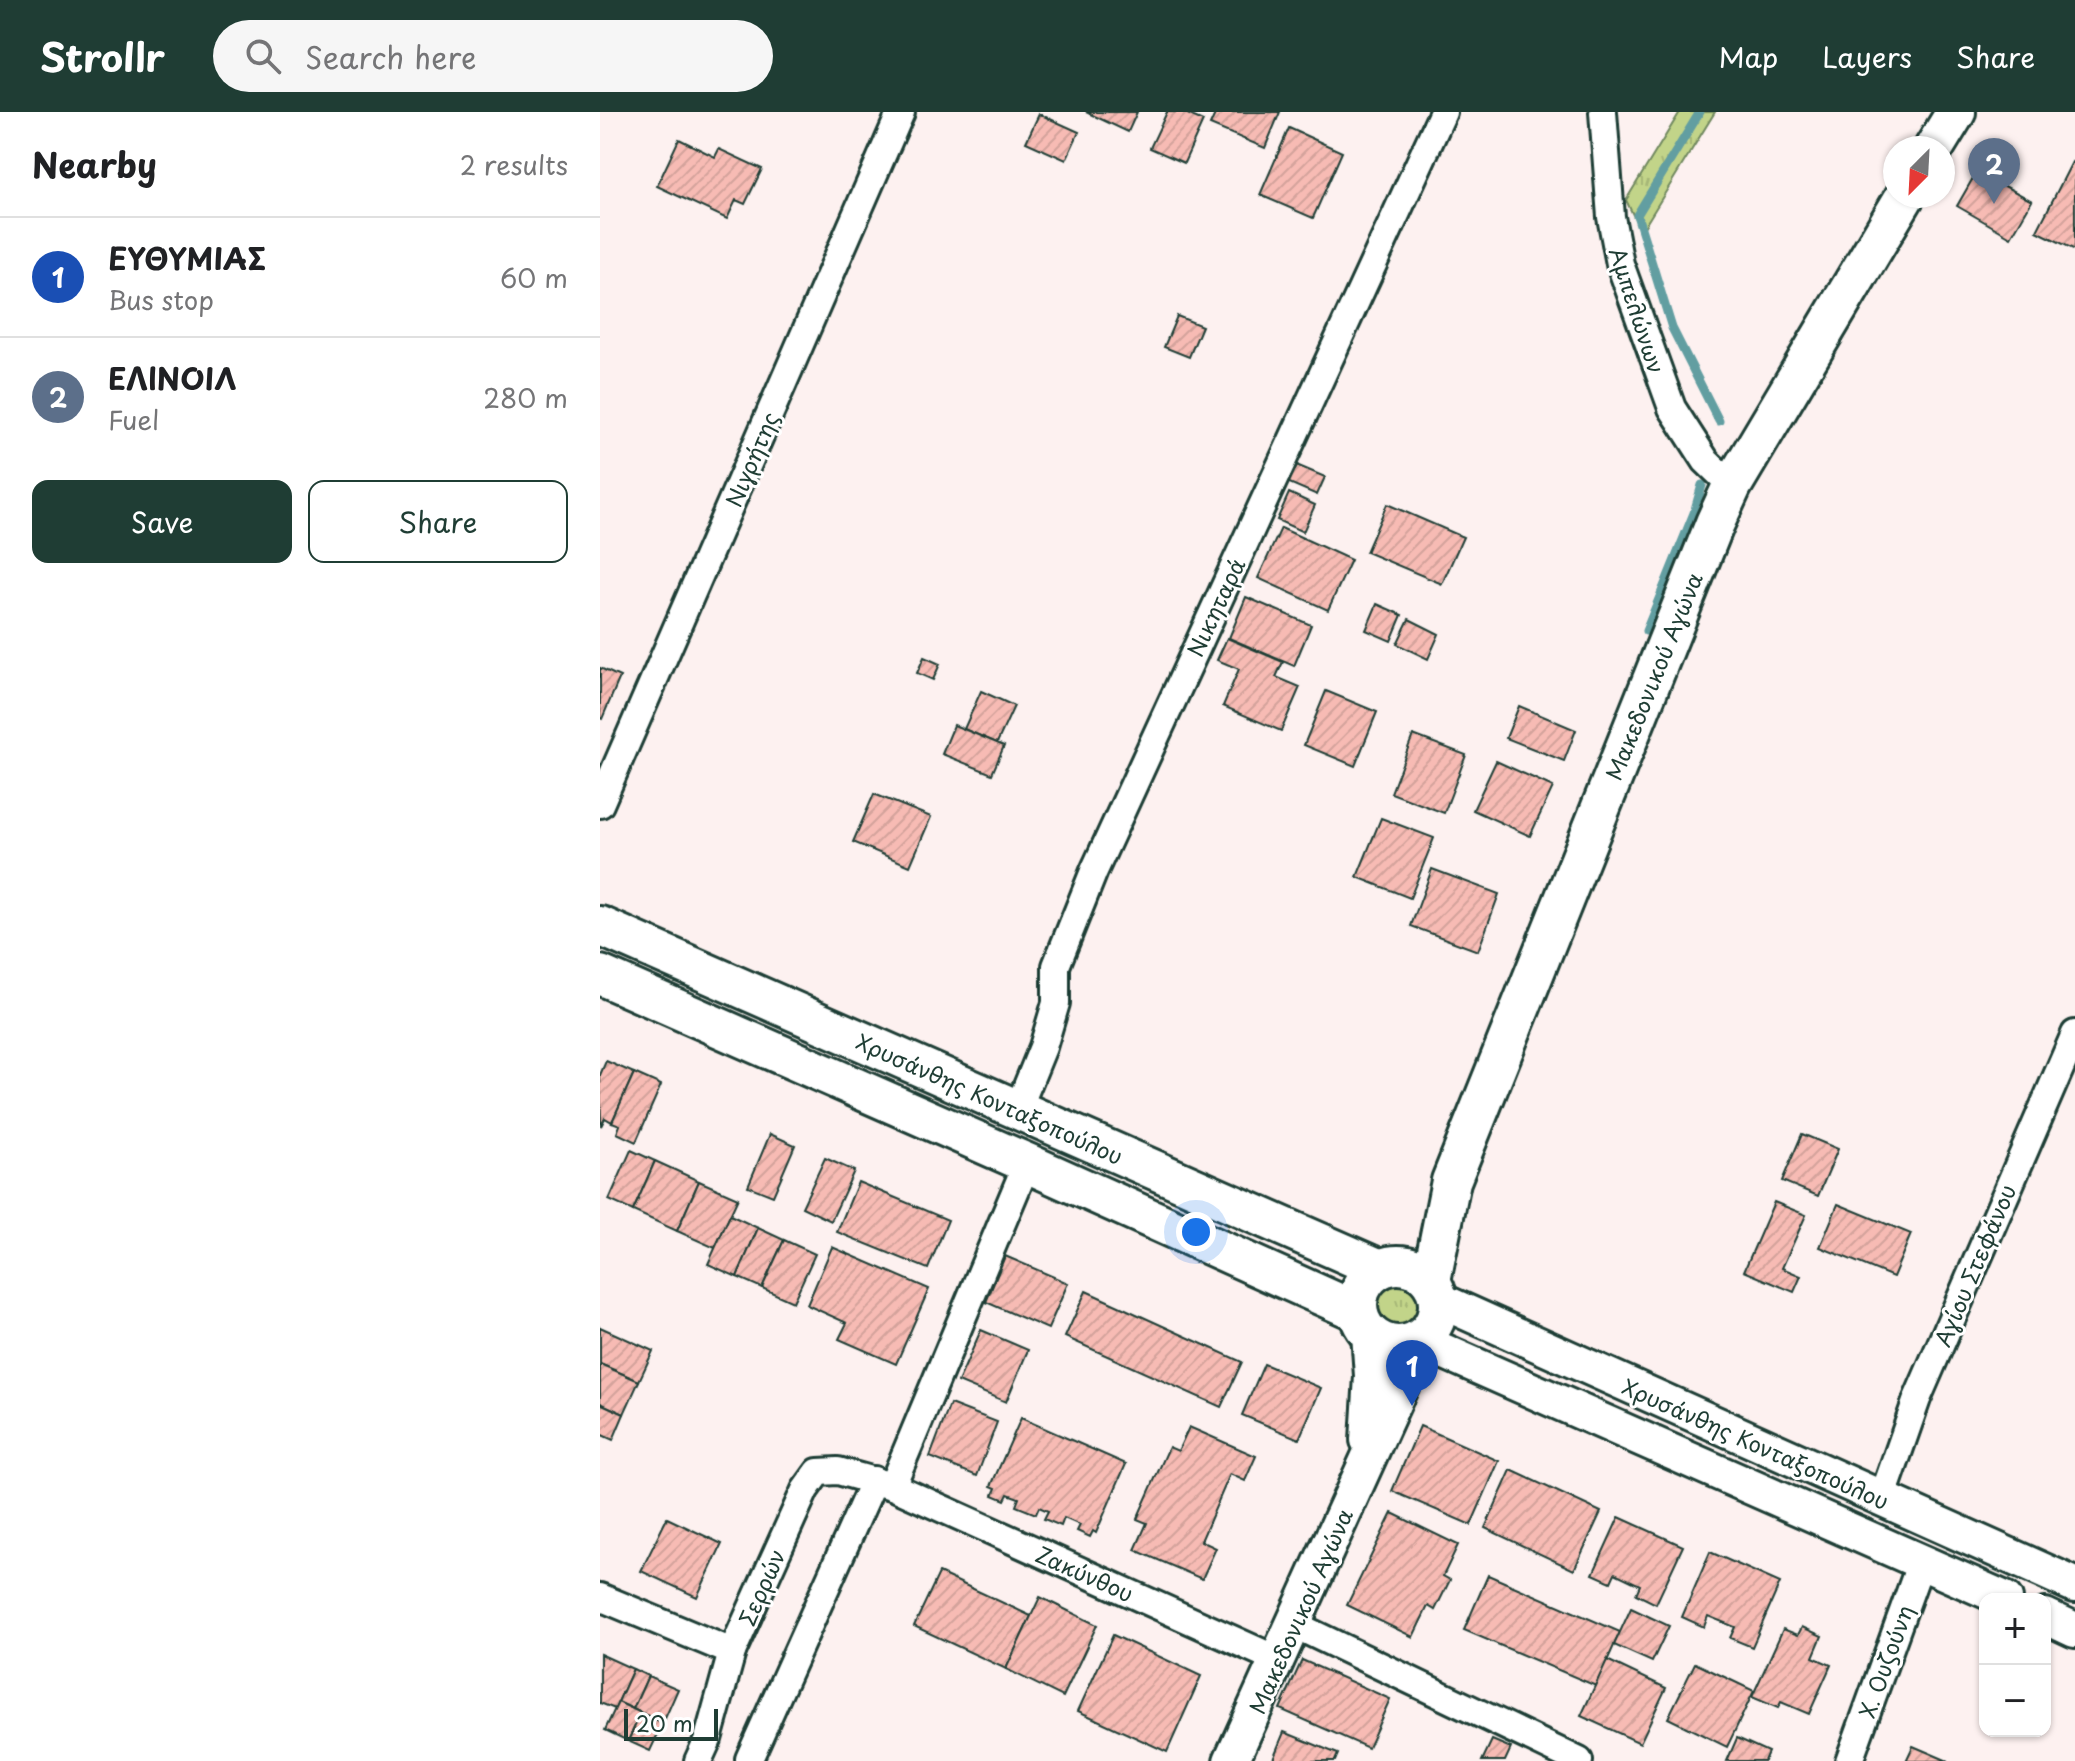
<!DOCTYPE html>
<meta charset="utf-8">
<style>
:root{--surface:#fff;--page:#f6f6f6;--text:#202124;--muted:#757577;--line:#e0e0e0;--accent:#1f3d34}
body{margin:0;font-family:"Playpen Sans",sans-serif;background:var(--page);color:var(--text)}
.controls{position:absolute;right:24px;bottom:24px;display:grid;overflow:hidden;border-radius:16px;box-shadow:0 2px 6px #0004}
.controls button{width:72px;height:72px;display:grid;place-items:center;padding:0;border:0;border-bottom:2px solid var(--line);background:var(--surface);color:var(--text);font:40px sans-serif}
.compass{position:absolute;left:1283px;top:24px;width:72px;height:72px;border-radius:50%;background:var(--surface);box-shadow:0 2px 6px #0004;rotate:204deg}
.scale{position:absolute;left:24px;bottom:20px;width:94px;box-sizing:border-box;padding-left:8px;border:4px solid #1f3d34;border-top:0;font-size:22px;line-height:28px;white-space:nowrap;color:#1f3d34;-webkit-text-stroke:6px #fff;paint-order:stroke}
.you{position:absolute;left:596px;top:1120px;width:28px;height:28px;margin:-20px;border:6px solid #fff;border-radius:50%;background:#1a73e8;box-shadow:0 0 0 12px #1a73e833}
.badge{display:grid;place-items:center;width:52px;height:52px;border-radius:50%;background:var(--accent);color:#fff;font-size:26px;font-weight:700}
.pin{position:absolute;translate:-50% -66px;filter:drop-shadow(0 2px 4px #0008)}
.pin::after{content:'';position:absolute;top:42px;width:28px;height:24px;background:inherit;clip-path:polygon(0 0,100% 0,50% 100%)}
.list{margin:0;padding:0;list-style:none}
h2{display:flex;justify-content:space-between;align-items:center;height:104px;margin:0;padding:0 32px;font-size:34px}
h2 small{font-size:26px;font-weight:400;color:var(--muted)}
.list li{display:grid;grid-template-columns:52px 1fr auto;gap:24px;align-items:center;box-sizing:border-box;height:120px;padding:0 32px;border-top:2px solid var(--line)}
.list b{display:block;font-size:30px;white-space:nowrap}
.list p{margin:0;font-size:26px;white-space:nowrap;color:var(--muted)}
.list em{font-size:26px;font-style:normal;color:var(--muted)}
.actions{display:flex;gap:16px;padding:24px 32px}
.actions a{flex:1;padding:18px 0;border:2px solid var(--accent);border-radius:16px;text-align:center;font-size:28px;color:var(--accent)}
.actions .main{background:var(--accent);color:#fff}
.icon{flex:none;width:44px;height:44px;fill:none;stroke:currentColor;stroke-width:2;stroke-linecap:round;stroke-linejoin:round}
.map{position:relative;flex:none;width:1475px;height:1649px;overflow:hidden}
header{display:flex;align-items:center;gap:48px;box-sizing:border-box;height:112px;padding:0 40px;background:var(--accent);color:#fff}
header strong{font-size:38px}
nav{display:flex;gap:44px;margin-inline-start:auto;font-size:28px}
.search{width:560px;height:72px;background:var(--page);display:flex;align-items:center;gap:20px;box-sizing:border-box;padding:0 28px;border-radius:44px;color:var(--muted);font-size:30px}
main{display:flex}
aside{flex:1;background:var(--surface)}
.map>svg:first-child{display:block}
</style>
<header>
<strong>Strollr</strong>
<div class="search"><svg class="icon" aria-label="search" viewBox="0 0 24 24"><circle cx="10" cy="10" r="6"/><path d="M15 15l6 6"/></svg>Search here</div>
<nav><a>Map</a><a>Layers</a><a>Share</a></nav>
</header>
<main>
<aside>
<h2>Nearby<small>2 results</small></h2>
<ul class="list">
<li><span class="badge" style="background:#1a4fb4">1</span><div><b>ΕΥΘΥΜΙΑΣ</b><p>Bus stop</p></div><em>60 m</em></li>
<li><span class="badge" style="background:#5c6f8a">2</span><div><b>ΕΛΙΝΟΙΛ</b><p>Fuel</p></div><em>280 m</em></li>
</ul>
<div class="actions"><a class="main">Save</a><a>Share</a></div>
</aside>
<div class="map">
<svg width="1475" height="1649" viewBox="0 0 1475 1649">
<defs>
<pattern id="grass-tufts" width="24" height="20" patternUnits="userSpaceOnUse" patternTransform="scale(2)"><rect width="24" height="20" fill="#c2d489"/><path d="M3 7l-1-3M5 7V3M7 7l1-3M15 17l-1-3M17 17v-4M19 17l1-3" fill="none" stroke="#a6b777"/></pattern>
<pattern id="building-hatch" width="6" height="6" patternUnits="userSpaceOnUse" patternTransform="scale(2)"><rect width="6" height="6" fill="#f7bbb4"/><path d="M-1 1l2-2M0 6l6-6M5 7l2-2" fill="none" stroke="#d3a29b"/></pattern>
</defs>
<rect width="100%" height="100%" fill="#fdf1f0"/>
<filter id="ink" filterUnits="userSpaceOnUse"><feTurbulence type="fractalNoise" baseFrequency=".0125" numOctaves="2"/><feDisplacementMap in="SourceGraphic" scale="16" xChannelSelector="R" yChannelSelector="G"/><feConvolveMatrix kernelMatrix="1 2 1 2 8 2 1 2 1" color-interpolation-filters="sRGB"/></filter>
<g filter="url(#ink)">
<!-- grass -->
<g fill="url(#grass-tufts)" stroke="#70885e" stroke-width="2">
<polygon points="1080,0 1115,0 1041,120 1026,88"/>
<circle cx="798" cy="1194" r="26"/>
</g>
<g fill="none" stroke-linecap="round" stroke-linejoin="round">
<!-- stream -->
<g stroke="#629ea1" stroke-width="9">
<polyline points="1100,0 1037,103 1072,216 1119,309"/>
<polyline points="1046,519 1094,401 1102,373"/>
</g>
</g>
<!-- building -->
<g fill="url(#building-hatch)" stroke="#1f3d34" stroke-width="2">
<polygon points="486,0 537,0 528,20"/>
<polygon points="567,0 583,0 603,9 584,51 550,36"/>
<polygon points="616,0 680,0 665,36 610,13"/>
<polygon points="439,2 479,20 466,48 426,30"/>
<polygon points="689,16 742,40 713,106 660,83"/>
<polygon points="79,27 115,45 119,37 162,57 145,92 136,88 127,107 57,74"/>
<polygon points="1472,50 1475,52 1475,138 1437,119"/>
<polygon points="1377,59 1432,89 1411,125 1357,94"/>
<polygon points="577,204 602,214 589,245 564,235"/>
<polygon points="694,352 725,365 717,383 687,370"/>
<polygon points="689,381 715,393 703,420 677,408"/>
<polygon points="787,392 863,425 842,472 766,440"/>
<polygon points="681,416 751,448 728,498 658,466"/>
<polygon points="646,485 711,513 694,554 629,526"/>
<polygon points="777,492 802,503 791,529 766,518"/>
<polygon points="809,507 839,522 828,547 797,532"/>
<polygon points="627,526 683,550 676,565 700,575 681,619 623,594 639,557 617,548"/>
<polygon points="324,545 340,552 333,568 317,561"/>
<polygon points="0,556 20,565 2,607 0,606"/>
<polygon points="381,579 414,594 397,631 364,617"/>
<polygon points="726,579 777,600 755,654 704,633"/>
<polygon points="919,594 976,618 964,649 906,626"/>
<polygon points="354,613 404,634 392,662 342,642"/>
<polygon points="813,623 866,643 844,701 791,681"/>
<polygon points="896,649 953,675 930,724 873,698"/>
<polygon points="274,682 331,705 310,754 253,730"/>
<polygon points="781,706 834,726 810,786 757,765"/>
<polygon points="832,757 899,782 878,839 811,814"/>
<polygon points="6,949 34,961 12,1010 5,1006 1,1014 0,963"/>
<polygon points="34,961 61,973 36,1030 17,1021 20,1013 12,1010"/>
<polygon points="170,1022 195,1033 173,1084 148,1074"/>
<polygon points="1202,1022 1238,1037 1218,1084 1182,1069"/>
<polygon points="31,1038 55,1049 33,1099 9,1088"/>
<polygon points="225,1046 254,1059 231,1109 202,1095"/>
<polygon points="55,1049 99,1069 77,1119 33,1099"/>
<polygon points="99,1069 138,1086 115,1136 77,1119"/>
<polygon points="258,1070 348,1108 328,1157 237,1120"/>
<polygon points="1174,1090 1206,1103 1182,1156 1201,1164 1194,1180 1144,1159"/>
<polygon points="1238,1092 1311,1122 1293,1165 1220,1135"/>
<polygon points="130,1103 158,1116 137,1165 108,1152"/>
<polygon points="158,1116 184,1128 162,1176 137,1165"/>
<polygon points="184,1128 215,1142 193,1190 162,1176"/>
<polygon points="232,1135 329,1177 296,1252 239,1227 247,1211 207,1193"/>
<polygon points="405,1144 468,1171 448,1217 386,1190"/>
<polygon points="486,1179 642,1250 621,1295 465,1225"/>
<polygon points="0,1215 53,1239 39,1269 0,1252"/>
<polygon points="381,1218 428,1238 406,1290 358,1270"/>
<polygon points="0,1252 39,1269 24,1302 0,1291"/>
<polygon points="664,1252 721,1276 699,1327 642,1303"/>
<polygon points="0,1291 24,1302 13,1328 0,1322"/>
<polygon points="350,1292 397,1310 377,1364 330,1345"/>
<polygon points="421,1306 526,1352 496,1421 493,1419 490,1425 477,1419 480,1413 464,1406 461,1414 444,1407 448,1399 439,1395 436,1402 416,1394 419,1386 408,1382 405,1388 393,1383 396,1376 391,1374"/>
<polygon points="820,1314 899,1349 871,1413 792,1379"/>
<polygon points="589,1315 656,1344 645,1369 630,1362 601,1429 616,1436 602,1467 535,1438 547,1411 537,1407 569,1335 578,1339"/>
<polygon points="911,1358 1001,1400 974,1458 885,1416"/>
<polygon points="792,1401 858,1433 843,1464 850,1468 835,1498 828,1494 813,1525 747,1493"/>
<polygon points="1019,1405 1083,1434 1056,1492 1036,1482 1040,1473 1015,1461 1011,1470 993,1462"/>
<polygon points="67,1406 122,1432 97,1485 41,1459"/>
<polygon points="1110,1440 1180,1471 1152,1535 1130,1526 1135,1515 1108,1504 1104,1515 1082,1505"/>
<polygon points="339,1461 431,1504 406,1557 314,1514"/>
<polygon points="888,1463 1020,1520 996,1574 864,1518"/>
<polygon points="440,1485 497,1513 463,1585 406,1557"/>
<polygon points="1031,1496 1069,1514 1052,1550 1014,1533"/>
<polygon points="1202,1515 1222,1524 1213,1545 1231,1553 1209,1602 1181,1590 1178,1596 1152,1585 1183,1517 1198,1523"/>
<polygon points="513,1523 601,1564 567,1640 478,1599"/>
<polygon points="0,1542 33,1557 15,1597 0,1591"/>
<polygon points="702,1548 790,1587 768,1636 680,1597"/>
<polygon points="1007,1548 1066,1576 1040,1631 981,1604"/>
<polygon points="1095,1551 1154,1579 1127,1635 1068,1606"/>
<polygon points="33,1557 48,1564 33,1597 18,1590"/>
<polygon points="48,1564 78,1577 63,1611 33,1597"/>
<polygon points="18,1590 41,1601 28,1629 5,1618"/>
<polygon points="41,1601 63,1611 50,1639 28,1629"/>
<polygon points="684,1620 738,1642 735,1649 672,1649"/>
<polygon points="1137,1626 1168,1640 1164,1649 1127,1649"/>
<polygon points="892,1628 911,1636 905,1649 882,1649"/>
<polygon points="1313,1634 1348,1649 1306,1649"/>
</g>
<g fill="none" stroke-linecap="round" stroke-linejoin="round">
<defs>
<g id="minor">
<polyline points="1003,0 1011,105 1020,152 1072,296 1106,349 1132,374"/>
<polyline points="0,692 301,0"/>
<polyline points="417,999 443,935 456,891 456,854 494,759 843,0"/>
<polyline points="292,1374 427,1051"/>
<polyline points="1282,1387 1317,1287 1475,922"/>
<polyline points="0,1485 132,1540"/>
<polyline points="695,1513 979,1649"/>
<polyline points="149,1647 274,1368"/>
<polyline points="98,1649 108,1627 132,1540 205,1378 218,1360 238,1359 292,1374 678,1548"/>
<polyline points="1249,1649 1321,1450"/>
</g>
<g id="tertiary">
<polyline points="839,1188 1475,1473"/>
<polyline points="818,1228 1405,1487"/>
<polyline points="768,1328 772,1264 769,1221"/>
<polyline points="1445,1504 1475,1518"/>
<polyline points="631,1649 802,1272 809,1232"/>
</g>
<g id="secondary">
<polyline points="1334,36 1356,0"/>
<polyline points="0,814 780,1157"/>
<polyline points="0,863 427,1051 758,1200"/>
<circle cx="798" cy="1193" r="40"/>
<polyline points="831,1169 851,1069 1115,411 1132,374 1305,84"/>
</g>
</defs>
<!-- minor casing -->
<use href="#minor" stroke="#1f3d34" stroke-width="32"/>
<!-- tertiary casing -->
<use href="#tertiary" stroke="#1f3d34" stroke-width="40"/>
<!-- secondary casing -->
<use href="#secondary" stroke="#1f3d34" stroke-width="44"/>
<!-- minor -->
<use href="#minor" stroke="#fff" stroke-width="26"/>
<!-- tertiary -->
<use href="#tertiary" stroke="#fff" stroke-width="34"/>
<!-- secondary -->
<use href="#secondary" stroke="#fff" stroke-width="38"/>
</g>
</g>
<g text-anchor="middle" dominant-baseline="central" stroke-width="6" stroke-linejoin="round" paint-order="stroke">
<!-- street labels -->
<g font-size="22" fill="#1f3d34" stroke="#fff">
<text transform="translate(1038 198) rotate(72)">Αμπελώνων</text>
<text transform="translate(151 347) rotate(-67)">Νιγρήτης</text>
<text transform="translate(615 495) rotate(-65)">Νικηταρά</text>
<text transform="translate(1053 564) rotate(-68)">Μακεδονικού Αγώνα</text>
<text transform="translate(390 986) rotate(24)">Χρυσάνθης Κονταξοπούλου</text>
<text transform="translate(1374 1153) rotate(-67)">Αγίου Στεφάνου</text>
<text transform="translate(1156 1331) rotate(24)">Χρυσάνθης Κονταξοπούλου</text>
<text transform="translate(485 1461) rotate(24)">Ζακύνθου</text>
<text transform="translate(161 1475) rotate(-66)">Σερρών</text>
<text transform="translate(700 1499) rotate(-66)">Μακεδονικού Αγώνα</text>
<text transform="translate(1285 1549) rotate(-70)">Χ. Ουζούνη</text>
</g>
</g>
</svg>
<div class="controls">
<button>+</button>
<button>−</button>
</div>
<svg class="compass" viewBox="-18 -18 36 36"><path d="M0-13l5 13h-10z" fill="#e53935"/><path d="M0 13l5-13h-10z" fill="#757577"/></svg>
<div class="scale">20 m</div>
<div class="you"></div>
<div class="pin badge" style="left:812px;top:1294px;background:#1a4fb4">1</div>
<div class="pin badge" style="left:1394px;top:92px;background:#5c6f8a">2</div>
</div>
</main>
